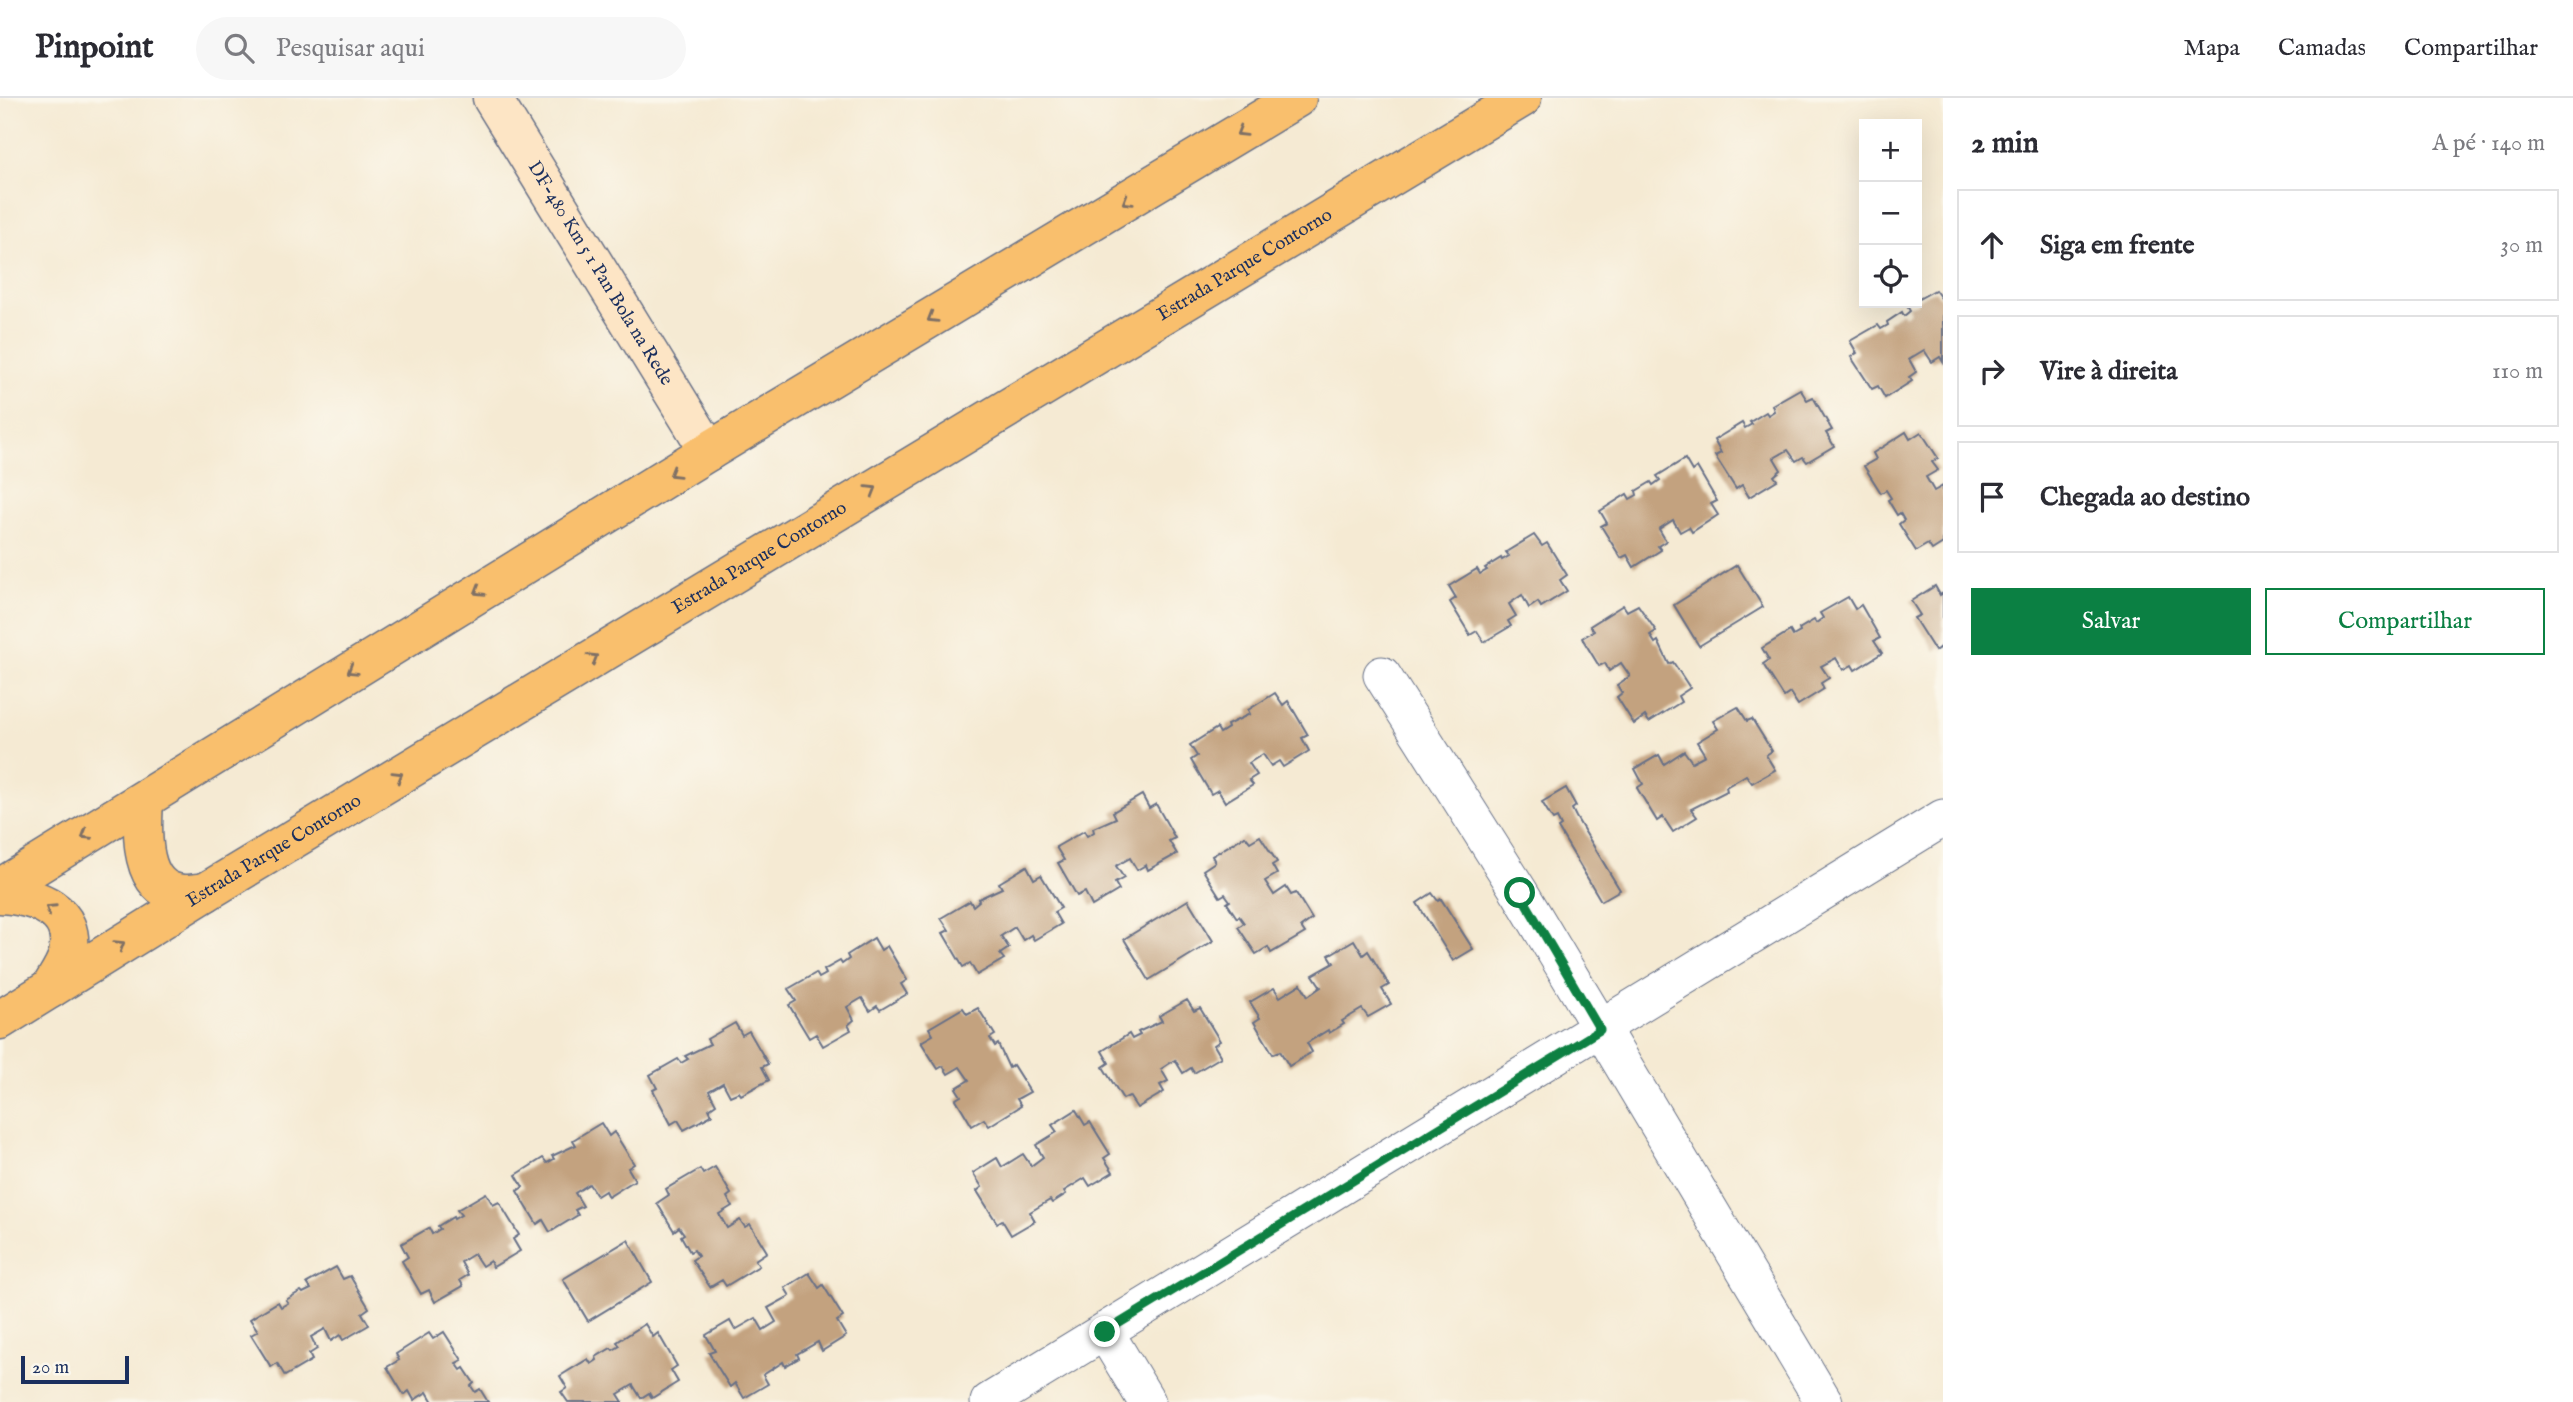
<!DOCTYPE html>
<html lang="pt">
<meta charset="utf-8">
<style>
:root{--surface:#fff;--page:#f7f7f7;--text:#2b2b33;--muted:#7c7c81;--line:#e1e1e2;--accent:#0b8043}
body{margin:0;font-family:"IM FELL English",serif;background:var(--page);color:var(--text)}
.controls{position:absolute;right:21px;top:21px;display:grid;overflow:hidden;border-radius:0px;box-shadow:0 7px 28px #0002}
.controls button{width:63px;height:63px;display:grid;place-items:center;padding:0;border:0;border-bottom:2px solid var(--line);background:var(--surface);color:var(--text);font:35px sans-serif}
.scale{position:absolute;left:21px;bottom:18px;width:108px;box-sizing:border-box;padding-left:7px;border:4px solid #1b2f5e;border-top:0;font-size:19px;line-height:24px;white-space:nowrap;color:#1b2f5e;-webkit-text-stroke:5px #fbf7ec;paint-order:stroke}
.stop{position:absolute;width:21px;height:21px;margin:-16px;border:5px solid #0b8043;border-radius:50%;background:#fff}
.stop.end{background:#0b8043;border-color:#fff;box-shadow:0 2px 7px #0008}
.list{margin:0;padding:0;list-style:none}
h2{display:flex;justify-content:space-between;align-items:center;height:91px;margin:0;padding:0 28px;font-size:30px}
h2 small{font-size:23px;font-weight:400;color:var(--muted)}
.list li{display:grid;grid-template-columns:46px 1fr auto;gap:21px;align-items:center;box-sizing:border-box;height:112px;margin:0 14px 14px;padding:0 14px;border:2px solid var(--line);border-radius:0px}
.list b{display:block;font-size:26px;white-space:nowrap}
.list em{font-size:23px;font-style:normal;color:var(--muted)}
.actions{display:flex;gap:14px;padding:21px 28px}
.actions a{flex:1;padding:16px 0;border:2px solid var(--accent);border-radius:0px;text-align:center;font-size:24px;color:var(--accent)}
.actions .main{background:var(--accent);color:#fff}
.icon{flex:none;width:38px;height:38px;fill:none;stroke:currentColor;stroke-width:2;stroke-linecap:round;stroke-linejoin:round}
.map{position:relative;flex:none;width:1943px;height:1304px;overflow:hidden}
header{display:flex;align-items:center;gap:42px;box-sizing:border-box;height:98px;padding:0 35px;background:var(--surface);border-bottom:2px solid var(--line)}
header strong{font-size:33px}
nav{display:flex;gap:38px;margin-inline-start:auto;font-size:24px}
.search{width:490px;height:63px;background:var(--page);display:flex;align-items:center;gap:18px;box-sizing:border-box;padding:0 24px;border-radius:38px;color:var(--muted);font-size:26px}
main{display:flex}
aside{flex:1;background:var(--surface)}
.map>svg:first-child{display:block}
</style>
<header>
<strong>Pinpoint</strong>
<div class="search"><svg class="icon" aria-label="search" viewBox="0 0 24 24"><circle cx="10" cy="10" r="6"/><path d="M15 15l6 6"/></svg>Pesquisar aqui</div>
<nav><a>Mapa</a><a>Camadas</a><a>Compartilhar</a></nav>
</header>
<main>
<div class="map">
<svg width="1943" height="1304" viewBox="0 0 1943 1304">
<rect width="100%" height="100%" fill="#fbf7ec"/>
<filter id="ink" filterUnits="userSpaceOnUse"><feTurbulence type="fractalNoise" baseFrequency=".0143" numOctaves="2"/><feDisplacementMap in="SourceGraphic" scale="14" xChannelSelector="R" yChannelSelector="G"/><feConvolveMatrix kernelMatrix="1 2 1 2 8 2 1 2 1" color-interpolation-filters="sRGB"/></filter>
<filter id="wash" filterUnits="userSpaceOnUse"><feTurbulence type="fractalNoise" baseFrequency=".00686" numOctaves="4" result="noise"/><feDisplacementMap in="SourceGraphic" scale="28" xChannelSelector="R" yChannelSelector="G"/><feGaussianBlur stdDeviation="1.57" result="paint"/><feColorMatrix in="noise" values="0 0 0 0 0 0 0 0 0 0 0 0 0 0 0 0 0 1.4 0 .05"/><feComposite in="paint" operator="in"/></filter>
<g filter="url(#wash)">
<rect width="100%" height="100%" fill="#f5ead3"/>
<g id="blocks">
<!-- building -->
<g fill="#c3a27f">
<polygon points="1935,192 1943,203 1943,264 1940,259 1932,264 1924,252 1909,261 1916,274 1909,279 1912,283 1885,300 1878,288 1872,291 1851,259 1857,255 1850,243 1878,227 1881,231 1888,227 1887,224 1902,214 1904,218 1910,213 1907,208 1917,205 1917,202"/>
<polygon points="1800,291 1807,302 1813,299 1832,332 1826,335 1834,348 1807,364 1803,359 1796,363 1788,352 1774,360 1781,372 1774,378 1777,382 1749,399 1742,387 1736,391 1715,358 1721,355 1714,342 1742,325 1745,330 1752,326 1750,324 1766,314 1768,317 1774,313 1772,307"/>
<polygon points="1906,334 1910,341 1921,334 1938,360 1932,364 1938,372 1926,379 1934,393 1943,388 1943,445 1932,452 1928,446 1916,453 1899,426 1904,422 1900,415 1897,417 1888,402 1891,400 1886,392 1881,395 1864,368 1876,361 1873,355"/>
<polygon points="1685,361 1692,373 1697,369 1717,403 1711,406 1718,417 1692,434 1689,429 1680,434 1673,422 1659,431 1666,443 1658,448 1661,452 1634,469 1627,457 1621,460 1601,428 1607,425 1600,413 1627,396 1630,401 1637,397 1636,393 1651,384 1653,387 1660,382 1657,378"/>
<polygon points="1534,437 1542,448 1547,445 1567,477 1560,482 1567,493 1541,509 1538,504 1529,510 1522,497 1509,506 1516,518 1508,523 1511,528 1484,544 1477,533 1470,537 1450,504 1456,500 1449,488 1477,471 1480,476 1487,472 1485,470 1501,460 1502,462 1509,458 1506,454"/>
<polygon points="1737,467 1763,509 1699,548 1674,507"/>
<polygon points="1935,488 1940,497 1943,495 1943,554 1940,549 1935,553 1914,520 1920,517 1911,503"/>
<polygon points="1848,499 1855,511 1861,507 1880,540 1874,543 1882,555 1855,572 1852,567 1843,572 1836,560 1821,568 1829,580 1821,585 1824,591 1798,607 1790,595 1784,599 1763,566 1769,562 1762,550 1790,533 1793,538 1800,534 1799,531 1814,522 1816,525 1823,520 1820,515"/>
<polygon points="1623,507 1627,513 1638,507 1656,533 1650,537 1655,545 1658,543 1669,566 1673,564 1690,590 1678,598 1681,604 1649,624 1645,618 1634,626 1617,599 1622,595 1617,587 1630,578 1621,565 1609,573 1605,565 1599,568 1582,540 1594,533 1590,528"/>
<polygon points="1275,595 1283,607 1288,603 1308,637 1302,640 1309,653 1283,669 1279,663 1271,668 1263,656 1249,665 1257,677 1249,682 1253,687 1225,704 1218,692 1211,696 1191,662 1197,658 1190,647 1217,630 1220,635 1228,630 1227,627 1250,616 1248,612"/>
<polygon points="1738,609 1747,623 1752,621 1772,653 1766,657 1775,672 1752,685 1746,677 1726,689 1727,693 1691,711 1697,719 1673,734 1663,719 1657,723 1637,690 1643,686 1635,671 1659,657 1664,666 1684,653 1692,664 1705,657 1697,644 1718,631 1713,623"/>
<polygon points="1566,690 1576,708 1572,711 1576,719 1620,792 1601,803 1558,730 1561,728 1557,720 1553,722 1542,704"/>
<polygon points="1142,697 1149,710 1156,706 1175,740 1169,743 1177,756 1148,772 1146,767 1137,772 1130,760 1116,768 1124,780 1115,785 1119,792 1092,808 1085,794 1077,798 1058,765 1064,762 1056,749 1084,733 1087,738 1094,734 1093,730 1116,720 1113,714"/>
<polygon points="1245,738 1250,744 1260,738 1277,764 1272,767 1277,776 1265,783 1274,797 1286,789 1291,797 1296,795 1312,821 1301,829 1305,835 1271,855 1268,849 1256,856 1238,829 1244,825 1239,818 1237,820 1227,805 1230,803 1225,796 1220,799 1203,772 1215,764 1212,758"/>
<polygon points="1027,768 1034,781 1041,777 1061,810 1054,814 1061,826 1034,842 1031,837 1023,842 1015,829 1001,838 1009,850 1000,856 1004,861 977,877 970,865 963,869 943,835 949,832 941,820 970,803 973,808 979,803 978,801 1002,790 999,785"/>
<polygon points="1432,795 1438,803 1441,801 1473,851 1453,863 1417,805"/>
<polygon points="1188,802 1213,843 1149,882 1124,841"/>
<polygon points="874,840 881,852 887,848 907,882 901,886 907,896 880,912 877,908 870,913 862,900 847,909 854,922 848,927 851,932 823,948 816,936 809,940 789,907 796,903 788,891 816,875 819,880 826,876 824,872 840,863 842,866 849,861 847,857"/>
<polygon points="1354,842 1363,857 1368,853 1389,887 1382,891 1391,906 1368,919 1362,911 1342,923 1344,926 1329,935 1328,932 1307,945 1312,954 1289,968 1280,953 1273,956 1254,924 1260,920 1250,904 1274,890 1280,899 1301,886 1308,898 1321,889 1313,877 1334,865 1329,857"/>
<polygon points="1187,902 1194,913 1200,910 1220,943 1214,947 1221,959 1194,975 1191,970 1183,975 1175,962 1161,971 1168,983 1160,987 1164,994 1137,1010 1129,998 1123,1001 1103,969 1109,965 1102,953 1129,936 1132,941 1140,937 1138,934 1162,923 1159,918"/>
<polygon points="963,910 967,916 978,910 995,937 990,940 995,948 998,946 1009,970 1013,967 1030,994 1017,1001 1021,1008 989,1028 984,1021 972,1028 956,1001 961,998 956,990 969,982 960,969 948,976 943,968 938,971 921,944 933,937 929,930"/>
<polygon points="735,925 742,937 749,933 768,966 762,969 769,982 741,997 739,994 730,998 723,985 709,993 716,1006 709,1011 712,1017 684,1032 678,1022 671,1026 653,992 657,990 650,977 678,961 681,965 688,961 685,958 710,946 707,941"/>
<polygon points="1076,1012 1085,1027 1090,1024 1110,1056 1104,1060 1113,1074 1090,1088 1085,1080 1064,1093 1066,1096 1052,1105 1050,1102 1030,1114 1035,1123 1011,1137 1002,1122 997,1125 977,1093 982,1089 973,1075 997,1060 1002,1069 1023,1056 1031,1068 1043,1059 1036,1047 1057,1034 1052,1027"/>
<polygon points="601,1025 609,1038 614,1034 634,1066 628,1070 635,1082 608,1099 605,1093 597,1098 589,1086 575,1095 583,1108 575,1112 578,1117 550,1134 543,1122 537,1126 517,1093 523,1089 516,1077 543,1060 547,1065 554,1061 552,1058 576,1047 573,1042"/>
<polygon points="715,1069 731,1096 727,1099 732,1108 719,1116 727,1130 740,1122 745,1129 750,1126 767,1154 755,1162 759,1168 726,1188 722,1182 710,1189 692,1162 698,1158 694,1152 690,1154 681,1138 684,1136 679,1129 674,1133 657,1105 669,1097 666,1091 700,1071 703,1076"/>
<polygon points="486,1095 493,1107 499,1104 519,1137 513,1141 520,1153 493,1169 490,1163 482,1168 474,1156 461,1164 468,1177 460,1182 463,1188 435,1204 429,1192 421,1196 402,1163 408,1159 401,1146 429,1130 432,1136 440,1131 438,1128 453,1119 454,1121 461,1117 457,1112"/>
<polygon points="628,1142 652,1184 588,1223 563,1181"/>
<polygon points="336,1169 343,1181 350,1178 369,1210 362,1215 369,1227 343,1242 340,1237 331,1243 325,1231 311,1239 317,1251 309,1256 312,1262 285,1278 277,1265 271,1269 251,1237 258,1233 250,1221 278,1204 281,1209 288,1205 286,1202 301,1193 303,1195 311,1191 307,1185"/>
<polygon points="809,1175 819,1190 823,1187 843,1219 837,1223 846,1238 822,1253 818,1244 797,1256 799,1260 785,1268 783,1264 763,1277 768,1286 744,1300 735,1285 730,1289 709,1255 715,1253 706,1237 730,1223 735,1232 756,1220 763,1232 776,1224 768,1210 790,1198 785,1190"/>
<polygon points="645,1226 653,1239 658,1235 677,1268 671,1272 678,1284 652,1300 649,1295 641,1300 633,1287 618,1296 623,1304 568,1304 561,1294 567,1290 560,1278 588,1261 591,1266 597,1262 596,1259 611,1250 613,1252 620,1248 617,1244"/>
<polygon points="444,1234 462,1262 456,1265 461,1272 464,1270 474,1285 471,1288 475,1294 480,1291 488,1304 433,1304 427,1294 414,1302 409,1293 404,1297 387,1269 399,1262 396,1256 429,1235 433,1241"/>
</g>
</g>
</g>
<g filter="url(#ink)">
<use href="#blocks" fill-opacity="0" stroke="#677087" stroke-width="2"/>
<g fill="none" stroke-linecap="round" stroke-linejoin="round">
<defs>
<g id="street">
<polyline points="1382,577 1520,795 1824,1304"/>
<polyline points="1105,1234 1147,1304"/>
<polyline points="989,1304 1943,720"/>
</g>
<g id="secondary">
<path id="s1" d="M 492,0 L 709,353"/>
</g>
<g id="highway">
<path d="M 144,702 C 142,733 138,794 184,796 C 191,796 199,795 206,794"/>
<polyline points="0,790 709,353 1297,0"/>
<path d="M 0,796 C 36,798 77,812 68,856 C 65,868 56,880 50,891"/>
<path id="s2" d="M 0,922 L 206,794 L 1522,0"/>
</g>
</defs>
<!-- street casing -->
<use href="#street" stroke="#677087" stroke-width="39"/>
<!-- secondary casing -->
<use href="#secondary" stroke="#677087" stroke-width="41"/>
<!-- highway casing -->
<use href="#highway" stroke="#677087" stroke-width="41"/>
<!-- street -->
<use href="#street" stroke="#fff" stroke-width="37"/>
<!-- secondary -->
<use href="#secondary" stroke="#fde5c5" stroke-width="38"/>
<!-- highway -->
<use href="#highway" stroke="#f9bf6d" stroke-width="38"/>
</g>
<!-- one-way arrows -->
<defs><path id="oneway-chevron" d="M-2-3.5L2.5 0L-2 3.5" fill="none" stroke-width="1.6" stroke-linecap="round" stroke-linejoin="round" transform="scale(1.75)"/></defs>
<g stroke="#7f7065">
<use href="#oneway-chevron" transform="translate(1241 34) rotate(149)"/>
<use href="#oneway-chevron" transform="translate(1127 103) rotate(149)"/>
<use href="#oneway-chevron" transform="translate(932 220) rotate(149)"/>
<use href="#oneway-chevron" transform="translate(674 375) rotate(149)"/>
<use href="#oneway-chevron" transform="translate(872 392) rotate(-31)"/>
<use href="#oneway-chevron" transform="translate(479 493) rotate(149)"/>
<use href="#oneway-chevron" transform="translate(593 560) rotate(-31)"/>
<use href="#oneway-chevron" transform="translate(352 572) rotate(148)"/>
<use href="#oneway-chevron" transform="translate(398 678) rotate(-31)"/>
<use href="#oneway-chevron" transform="translate(86 737) rotate(149)"/>
<use href="#oneway-chevron" transform="translate(50 811) rotate(-147)"/>
<use href="#oneway-chevron" transform="translate(120 847) rotate(-32)"/>
</g>
</g>
<g fill="none" stroke-linecap="round" stroke-linejoin="round" filter="url(#ink)">
<!-- route -->
<polyline stroke="#0b8043" stroke-width="9" points="1105,1234 1600,932 1520,795"/>
</g>
<g text-anchor="middle" dominant-baseline="central" stroke-width="7" stroke-linejoin="round" paint-order="stroke">
<!-- street labels -->
<g font-size="19" fill="#1b2f5e" stroke="#fbf7ec">
<text stroke="none"><textPath href="#s2" startOffset="1456">Estrada Parque Contorno</textPath></text>
<text stroke="none"><textPath href="#s1" startOffset="206">DF-480 Km 5 1 Pan Bola na Rede</textPath></text>
<text stroke="none"><textPath href="#s2" startOffset="889">Estrada Parque Contorno</textPath></text>
<text stroke="none"><textPath href="#s2" startOffset="322">Estrada Parque Contorno</textPath></text>
</g>
</g>
</svg>
<div class="controls">
<button>+</button>
<button>−</button>
<button><svg class="icon" aria-label="locate" viewBox="0 0 24 24"><circle cx="12" cy="12" r="6"/><path d="M12 2v4M12 18v4M2 12h4M18 12h4"/></svg></button>
</div>
<div class="scale">20 m</div>
<div class="stop" style="left:1520px;top:795px"></div>
<div class="stop end" style="left:1105px;top:1234px"></div>
</div>
<aside>
<h2>2 min<small>A pé · 140 m</small></h2>
<ul class="list">
<li><svg class="icon" aria-label="ahead" viewBox="0 0 24 24"><path d="M12 20V5M6 11l6-6 6 6"/></svg><div><b>Siga em frente</b></div><em>30 m</em></li>
<li><svg class="icon" aria-label="right" viewBox="0 0 24 24"><path d="M7 20v-9h11M14 6l5 5-5 5"/></svg><div><b>Vire à direita</b></div><em>110 m</em></li>
<li><svg class="icon" aria-label="arrive" viewBox="0 0 24 24"><path d="M6 21V4h12l-3 4 3 4H6"/></svg><div><b>Chegada ao destino</b></div></li>
</ul>
<div class="actions"><a class="main">Salvar</a><a>Compartilhar</a></div>
</aside>
</main>
